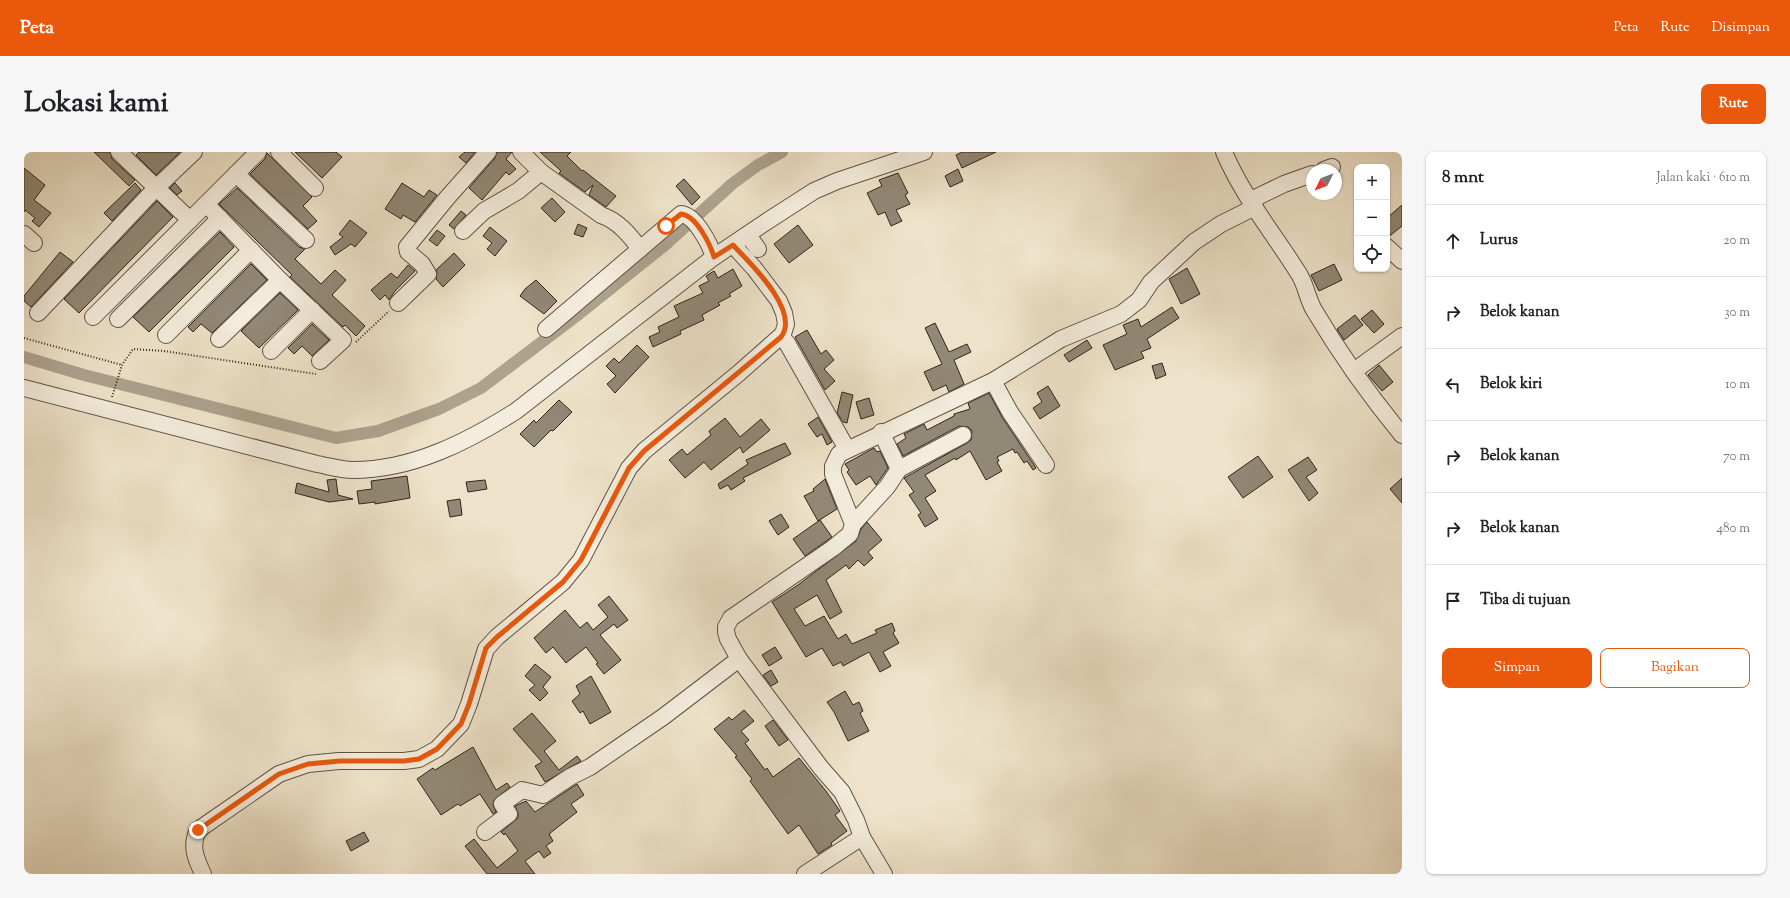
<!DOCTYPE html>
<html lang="id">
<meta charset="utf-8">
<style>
:root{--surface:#fff;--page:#f6f6f6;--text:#202124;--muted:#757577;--line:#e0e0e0;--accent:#ea580c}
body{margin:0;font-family:"Sorts Mill Goudy",serif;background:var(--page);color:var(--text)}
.controls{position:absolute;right:12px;top:12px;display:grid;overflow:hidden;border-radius:8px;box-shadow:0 1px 3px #0004}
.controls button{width:36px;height:36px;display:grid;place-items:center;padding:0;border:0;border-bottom:1px solid var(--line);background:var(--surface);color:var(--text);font:20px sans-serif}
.compass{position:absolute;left:1282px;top:12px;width:36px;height:36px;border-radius:50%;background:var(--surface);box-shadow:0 1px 3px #0004;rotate:228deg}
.stop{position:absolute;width:12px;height:12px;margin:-9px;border:3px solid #ea580c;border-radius:50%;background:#fff}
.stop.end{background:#ea580c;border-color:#fff;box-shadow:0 1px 4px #0008}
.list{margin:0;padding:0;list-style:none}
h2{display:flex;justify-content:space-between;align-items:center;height:52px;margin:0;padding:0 16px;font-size:17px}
h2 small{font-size:13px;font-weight:400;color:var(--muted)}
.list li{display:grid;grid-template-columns:26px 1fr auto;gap:12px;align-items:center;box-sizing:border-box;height:72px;padding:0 16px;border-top:1px solid var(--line)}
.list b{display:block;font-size:15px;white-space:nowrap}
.list em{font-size:13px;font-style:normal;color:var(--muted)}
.actions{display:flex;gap:8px;padding:12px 16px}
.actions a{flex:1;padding:9px 0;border:1px solid var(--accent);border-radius:8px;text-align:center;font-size:14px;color:var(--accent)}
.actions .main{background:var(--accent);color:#fff}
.icon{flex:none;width:22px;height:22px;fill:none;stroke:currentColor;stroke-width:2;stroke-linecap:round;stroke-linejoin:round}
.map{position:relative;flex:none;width:1378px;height:722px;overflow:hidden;border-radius:8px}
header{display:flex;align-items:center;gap:24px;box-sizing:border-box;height:56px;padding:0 20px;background:var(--accent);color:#fff}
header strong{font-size:19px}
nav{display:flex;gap:22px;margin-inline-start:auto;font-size:14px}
.intro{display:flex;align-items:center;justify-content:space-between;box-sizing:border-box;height:96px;padding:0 24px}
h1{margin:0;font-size:28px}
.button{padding:10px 18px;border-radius:8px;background:var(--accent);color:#fff;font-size:14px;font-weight:700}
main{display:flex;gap:24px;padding:0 24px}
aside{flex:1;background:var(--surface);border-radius:8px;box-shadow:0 1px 3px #0004}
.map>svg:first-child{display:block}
</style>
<header>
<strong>Peta</strong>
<nav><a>Peta</a><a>Rute</a><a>Disimpan</a></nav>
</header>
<div class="intro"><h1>Lokasi kami</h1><a class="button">Rute</a></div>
<main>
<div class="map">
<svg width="1378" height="722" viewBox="0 0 1378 722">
<rect width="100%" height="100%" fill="#eee3ca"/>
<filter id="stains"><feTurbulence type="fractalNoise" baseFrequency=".005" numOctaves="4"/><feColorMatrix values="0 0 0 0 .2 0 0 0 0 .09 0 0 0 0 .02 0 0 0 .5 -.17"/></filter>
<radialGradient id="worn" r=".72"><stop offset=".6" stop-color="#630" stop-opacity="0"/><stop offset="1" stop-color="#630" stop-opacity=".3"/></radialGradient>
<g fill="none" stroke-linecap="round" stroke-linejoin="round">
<!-- canal -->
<polyline stroke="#ada28e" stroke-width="12" points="0,205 60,223 312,286 354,279 415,257 457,236 551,165 641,93 708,32 734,13 758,0"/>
</g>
<!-- building -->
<g fill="#928876" stroke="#2f251b">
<polygon points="70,0 86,0 88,7 111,28 105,34"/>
<polygon points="115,0 156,0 132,23 112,3"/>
<polygon points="271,0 312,0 318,5 298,26"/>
<polygon points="441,0 451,0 442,11 435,5"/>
<polygon points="473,0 488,0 482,7 492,17 485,23 482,20 458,48 445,36 471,6"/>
<polygon points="516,0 547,0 543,4 558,19 559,18 592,44 582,55 565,43 569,33 561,40 535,21 537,19"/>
<polygon points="938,0 972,0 938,16 932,3"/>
<polygon points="243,1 288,45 279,54 293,69 284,77 226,22 241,7"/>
<polygon points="0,16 21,33 10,48 27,61 15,75 8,69 11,66 1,58 0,60"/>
<polygon points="934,17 939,29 926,35 921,24"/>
<polygon points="874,21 884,41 881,43 886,52 872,58 878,69 867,74 861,60 854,63 843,41 858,34 855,28"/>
<polygon points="660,27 676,45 668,53 652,34"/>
<polygon points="111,31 117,38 88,69 80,61"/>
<polygon points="151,31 158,39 153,43 146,36"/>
<polygon points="378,31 400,45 405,38 413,43 391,70 379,63 377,67 361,57"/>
<polygon points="213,36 275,95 281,97 271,107 297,132 311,118 322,128 308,143 341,174 332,184 321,173 319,175 266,125 268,123 195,52"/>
<polygon points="528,46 541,60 531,70 517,56"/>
<polygon points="133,49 149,65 55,161 40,147"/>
<polygon points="1378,53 1378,74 1363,86 1363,66"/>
<polygon points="437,59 442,63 430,77 425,73"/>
<polygon points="326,68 343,81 331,95 327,92 311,103 306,95 319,85 315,82"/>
<polygon points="554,72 563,76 559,85 550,82"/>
<polygon points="774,73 789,93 765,111 750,92"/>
<polygon points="466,75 483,89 471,104 463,97 468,91 459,84"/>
<polygon points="413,78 421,84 413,94 405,88"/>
<polygon points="196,80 210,95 125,180 109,165"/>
<polygon points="36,100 49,110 7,155 0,149 0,144"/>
<polygon points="430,101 441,113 419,135 412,127 413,121 412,118"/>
<polygon points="227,112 243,128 188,181 177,172 169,180 164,175"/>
<polygon points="1310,112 1318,128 1295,139 1287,123"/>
<polygon points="384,113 391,119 371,139 365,148 361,143 356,148 347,138 367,121 373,126"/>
<polygon points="1163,116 1176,142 1157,152 1145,127"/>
<polygon points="709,117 718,134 705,142 707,144 694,151 696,153 678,163 680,168 656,179 657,182 629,195 625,185 636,180 634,175 655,165 650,154 679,141 675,134 685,129 682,124 690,119 694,126"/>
<polygon points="512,128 533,149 520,162 496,144 501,137"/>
<polygon points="256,141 274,158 235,196 217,179"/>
<polygon points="1148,155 1155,166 1123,187 1127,196 1117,200 1120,206 1091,218 1079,193 1103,182 1099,173 1114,167 1117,175"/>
<polygon points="1348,158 1360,172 1350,181 1337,167"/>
<polygon points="1331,163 1339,173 1320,188 1313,177"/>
<polygon points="911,171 925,200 943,192 947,200 930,208 940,232 925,240 922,233 909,239 900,220 918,212 901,176"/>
<polygon points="288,172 305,188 288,204 278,194 270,202 264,196"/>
<polygon points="783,178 797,202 802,198 810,208 800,217 811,229 801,238 771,185"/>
<polygon points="1063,188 1068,196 1045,210 1040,203"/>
<polygon points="613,193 625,205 591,241 583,232 592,224 582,214 590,206 595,211"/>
<polygon points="1138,211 1142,223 1132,227 1128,214"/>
<polygon points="1355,213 1369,230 1358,239 1344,223"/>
<polygon points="1024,234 1036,254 1016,267 1009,256 1018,250 1013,241"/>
<polygon points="818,240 829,243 823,271 819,270 813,261"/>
<polygon points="965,241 978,265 1012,316 1009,318 1003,309 1000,311 993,300 991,301 989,297 973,305 975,309 973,310 978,319 962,328 946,299 932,308 931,306 901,323 912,339 901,346 914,367 901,375 894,363 897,361 885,343 890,340 880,326 943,291 947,288 948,279 944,275 935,274 879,304 873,292 882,286 880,282 900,272 903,278 930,264 930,262 946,257 944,251"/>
<polygon points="845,246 850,263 837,267 832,250"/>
<polygon points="535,248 548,260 529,279 527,278 510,295 496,282 510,268 512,271"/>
<polygon points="794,265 808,290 803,293 798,282 793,285 784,272"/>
<polygon points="701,266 716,285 737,267 746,278 719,301 716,295 687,318 680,310 661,326 645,308 658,297 663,303 687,283 685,279"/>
<polygon points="761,291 767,302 719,326 721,329 707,338 704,333 696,337 694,332 724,312 722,308"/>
<polygon points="850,296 853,300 856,299 864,316 852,333 846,324 832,333 823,320 825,318 821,312"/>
<polygon points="1234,304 1249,325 1219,346 1204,325"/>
<polygon points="1284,305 1293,318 1282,325 1294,341 1285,349 1264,318"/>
<polygon points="383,324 386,346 351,352 351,350 335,352 333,339 348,337 347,329"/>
<polygon points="1378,326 1378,351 1366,337"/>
<polygon points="312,327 314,343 329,347 305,350 271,341 273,331 305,340 303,328"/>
<polygon points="801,327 813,357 794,369 780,344 790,339 789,337"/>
<polygon points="461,328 463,337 444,340 442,330"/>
<polygon points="436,347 438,363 426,365 423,349"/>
<polygon points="757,362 765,375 754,383 745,369"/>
<polygon points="796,368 808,385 781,404 769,387"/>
<polygon points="843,370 858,388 844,400 849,406 840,414 834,408 825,417 822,413 802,428 818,460 806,467 793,443 770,457 781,474 800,464 814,487 822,482 828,492 853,481 851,478 868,471 871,479 869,481 875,491 859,500 867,514 856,520 845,500 819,514 817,510 809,514 798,496 782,505 748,450 774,433 832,389 837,377"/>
<polygon points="585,444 604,468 593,476 590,472 576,483 597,508 580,522 572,512 574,511 562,495 542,511 529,495 522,501 510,486 541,458 556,476 563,470 569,478 584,465 574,453"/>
<polygon points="751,495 758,506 745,514 738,503"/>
<polygon points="511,512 527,525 519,535 524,541 516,549 505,538 511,533 501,524"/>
<polygon points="747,518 754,530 747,534 739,523"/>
<polygon points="567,524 587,560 566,572 559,559 556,561 548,549 556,542 552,534"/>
<polygon points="821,539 829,553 835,550 839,559 836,561 845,579 824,589 810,560 803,550"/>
<polygon points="720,558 730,569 717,579 725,588 721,591 741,618 743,616 749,625 775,606 802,639 816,659 811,663 823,679 807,691 808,693 794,702 775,673 764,682 726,629 728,627 711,605 713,604 690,577 705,565 708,568"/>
<polygon points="508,561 532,589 520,599 535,618 553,604 557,609 521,630 511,614 518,610 489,577"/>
<polygon points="749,568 764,588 755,594 741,574"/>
<polygon points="449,595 472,638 483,631 486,635 470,648 469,653 472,660 469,662 456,642 436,654 434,652 417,663 393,627 409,616 411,618"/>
<polygon points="553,632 560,643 547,652 553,660 525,682 529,689 522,694 527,701 520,706 515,699 501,709 511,722 463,722 441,694 450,687 473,716 494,699 481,681 480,683 477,680 494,666 494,661 491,654 502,649 511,660"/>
<polygon points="340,680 345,689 327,699 322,689"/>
</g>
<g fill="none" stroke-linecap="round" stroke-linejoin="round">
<defs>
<g id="minor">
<polyline points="95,0 166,68"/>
<polyline points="255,0 291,36"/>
<path d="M 497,0 L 517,20 L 577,63 C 594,69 605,82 616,97 L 657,62 C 671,63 686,92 690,105"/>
<path d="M 1200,0 C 1218,43 1250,82 1275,122 C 1282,133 1283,146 1290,158 C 1316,202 1346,244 1378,283"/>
<polyline points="1300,18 1308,15"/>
<polyline points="212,22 282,88"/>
<polyline points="1227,48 1260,32 1288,22"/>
<polyline points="182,52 234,0"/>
<polyline points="439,79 460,59 494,39 517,20"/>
<polyline points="0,82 10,91"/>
<polyline points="724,83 734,97"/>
<polyline points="1363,95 1378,109"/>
<polyline points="374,151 404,122 398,112 384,100 383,95 423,46 464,0"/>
<polyline points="14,161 133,35 170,0"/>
<polyline points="69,165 182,52 256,128 319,188 296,209"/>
<polyline points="94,167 196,66"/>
<polyline points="522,177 616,97"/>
<polyline points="142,183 227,98"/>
<polyline points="757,185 763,191 823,297"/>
<polyline points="195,187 256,128"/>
<polyline points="247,199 288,158"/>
<polyline points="1330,219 1378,184"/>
<polyline points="969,229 986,260 1022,313"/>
<path d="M 0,236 L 293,312 C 304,314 317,318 329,318 C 388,318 443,290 492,259 L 690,105 L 745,68 L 790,39 L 813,29 L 900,0"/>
<polyline points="875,317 939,283"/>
<polyline points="829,372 863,335 875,317 857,280"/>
<polyline points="461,680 485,662 478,652 498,638 519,643 546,625 566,615 639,565 715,507"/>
<path d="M 179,722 C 172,707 166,694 174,678 L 255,622 L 284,612 L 315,609 L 380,609 L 395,607 L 413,597 L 437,572 L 445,552 L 462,497 L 473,485 L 539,430 L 557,408 L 605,316 L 620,299 L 715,221 L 759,182 L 762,172 L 760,161 L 755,149 L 730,116 L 709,93"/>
<polyline points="781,722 838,685"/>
<polyline points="860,722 838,685 832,668 818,640 797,616 715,507 704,487 702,480 702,475 707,466 809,396 826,382 829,372 809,322 809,314 815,302 969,229 1037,187 1097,162 1115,148 1127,130 1170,90 1197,72 1231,55"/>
</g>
</defs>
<!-- minor casing -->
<use href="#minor" stroke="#5f5447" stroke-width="18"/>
<!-- path -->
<g stroke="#2f251b" stroke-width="2" stroke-dasharray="1 2" stroke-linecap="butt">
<polyline points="0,186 98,213"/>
<polyline points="332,190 365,159"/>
<polyline points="88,245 98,213 109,197 140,199 292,222"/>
</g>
<!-- minor -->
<use href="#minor" stroke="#f4eddd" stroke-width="16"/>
</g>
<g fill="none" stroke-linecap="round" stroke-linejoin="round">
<!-- route -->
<path stroke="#ea580c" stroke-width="5" d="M 174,678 L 255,622 L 284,612 L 316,609 L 380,609 L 395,607 L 413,597 L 437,572 L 445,552 L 462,496 L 473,485 L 539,430 L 557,408 L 605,316 L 620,299 L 757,185 C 777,159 725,110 709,93 L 690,105 C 686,92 672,63 657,62 L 642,74"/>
</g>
<rect width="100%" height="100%" filter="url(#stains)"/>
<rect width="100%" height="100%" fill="url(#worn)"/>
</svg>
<div class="controls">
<button>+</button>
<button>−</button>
<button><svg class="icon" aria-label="locate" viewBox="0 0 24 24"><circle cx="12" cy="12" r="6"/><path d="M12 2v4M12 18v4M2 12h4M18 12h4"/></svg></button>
</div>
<svg class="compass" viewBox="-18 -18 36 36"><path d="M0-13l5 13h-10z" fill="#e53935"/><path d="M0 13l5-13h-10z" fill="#757577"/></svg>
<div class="stop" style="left:642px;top:74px"></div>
<div class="stop end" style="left:174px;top:678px"></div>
</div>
<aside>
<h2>8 mnt<small>Jalan kaki · 610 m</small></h2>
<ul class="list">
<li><svg class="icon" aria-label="ahead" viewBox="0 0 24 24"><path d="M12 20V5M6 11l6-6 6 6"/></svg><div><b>Lurus</b></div><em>20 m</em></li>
<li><svg class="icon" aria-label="right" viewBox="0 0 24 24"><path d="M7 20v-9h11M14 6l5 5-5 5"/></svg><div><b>Belok kanan</b></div><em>30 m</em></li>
<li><svg class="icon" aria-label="left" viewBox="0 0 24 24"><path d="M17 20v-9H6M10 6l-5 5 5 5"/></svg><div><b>Belok kiri</b></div><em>10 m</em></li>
<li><svg class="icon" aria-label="right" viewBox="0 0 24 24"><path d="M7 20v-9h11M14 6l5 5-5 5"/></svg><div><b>Belok kanan</b></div><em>70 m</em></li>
<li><svg class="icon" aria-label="right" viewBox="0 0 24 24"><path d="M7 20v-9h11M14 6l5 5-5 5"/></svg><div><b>Belok kanan</b></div><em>480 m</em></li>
<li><svg class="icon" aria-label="arrive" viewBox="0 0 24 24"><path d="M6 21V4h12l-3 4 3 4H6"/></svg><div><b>Tiba di tujuan</b></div></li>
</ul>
<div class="actions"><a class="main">Simpan</a><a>Bagikan</a></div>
</aside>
</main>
